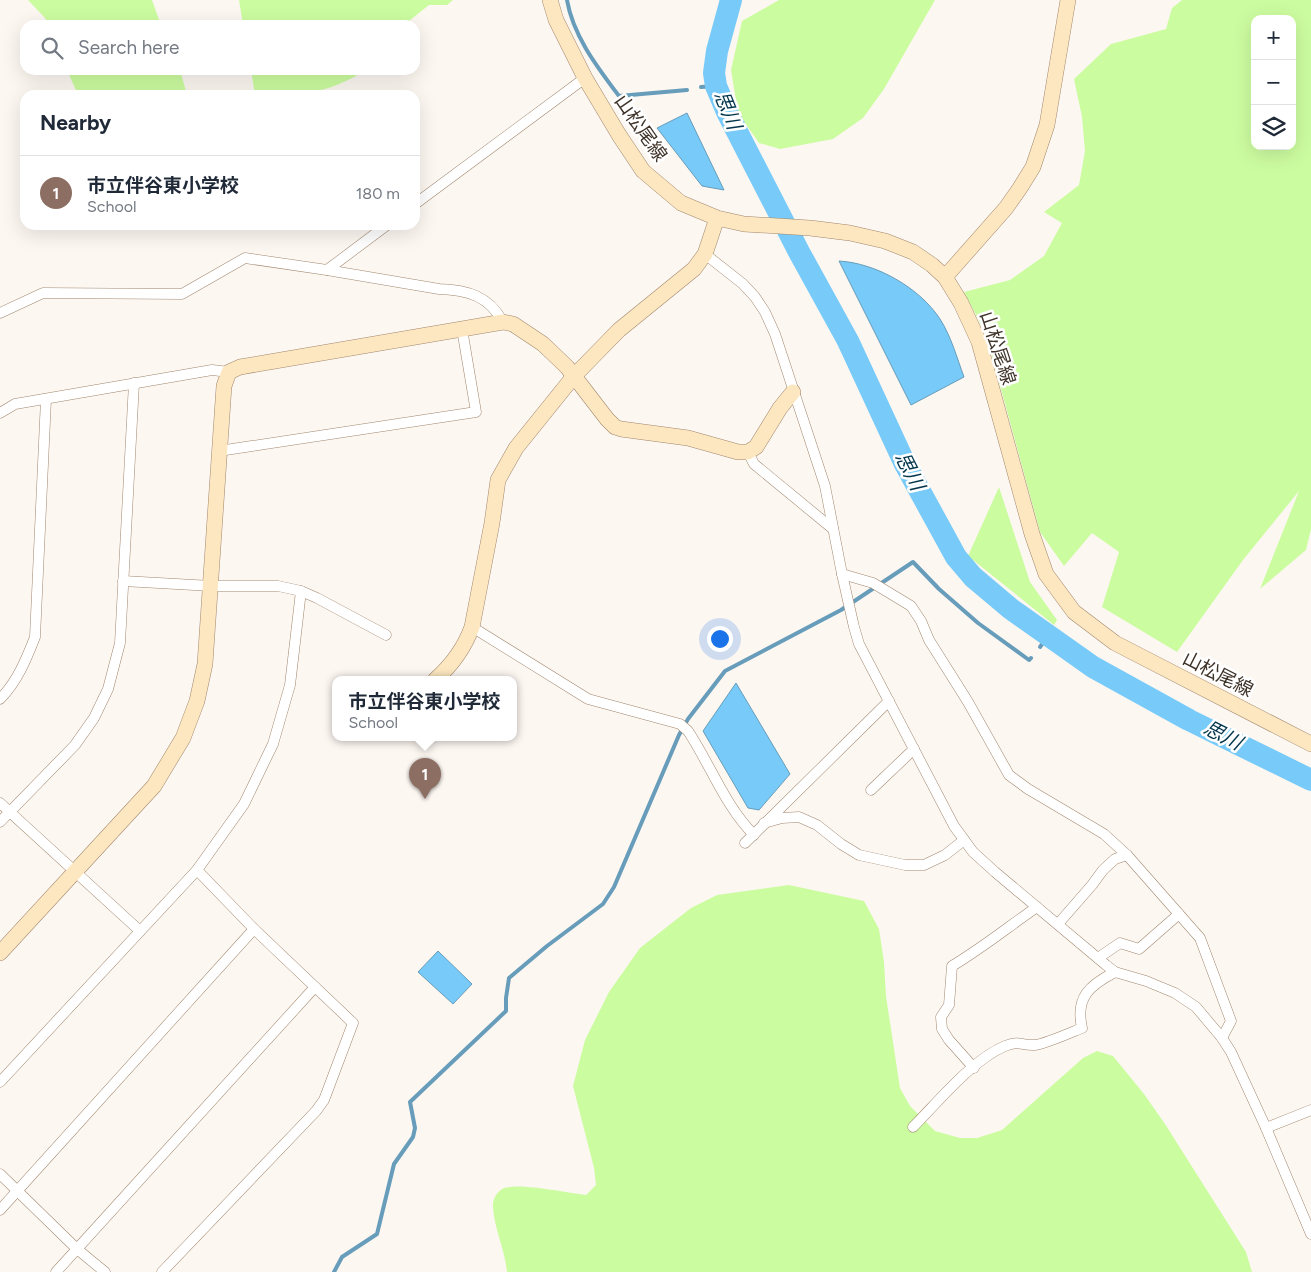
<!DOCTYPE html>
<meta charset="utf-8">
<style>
:root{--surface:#fff;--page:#f6f6f7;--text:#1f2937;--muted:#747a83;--line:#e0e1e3;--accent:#5866dd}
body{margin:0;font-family:Figtree,"Noto Sans JP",sans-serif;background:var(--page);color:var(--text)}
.controls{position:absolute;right:15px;top:15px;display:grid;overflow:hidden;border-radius:10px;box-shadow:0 5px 20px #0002}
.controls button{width:45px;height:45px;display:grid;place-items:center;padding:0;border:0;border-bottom:1px solid var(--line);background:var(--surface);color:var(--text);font:25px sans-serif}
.you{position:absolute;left:719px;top:638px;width:18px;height:18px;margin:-12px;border:4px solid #fff;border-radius:50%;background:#1a73e8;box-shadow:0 0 0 8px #1a73e833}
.badge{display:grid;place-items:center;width:32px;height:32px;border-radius:50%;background:var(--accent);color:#fff;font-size:16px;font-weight:700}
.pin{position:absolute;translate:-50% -41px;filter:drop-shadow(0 1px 2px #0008)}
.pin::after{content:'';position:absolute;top:26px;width:18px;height:15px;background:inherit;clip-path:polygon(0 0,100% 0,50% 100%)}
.popup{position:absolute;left:332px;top:676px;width:185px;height:65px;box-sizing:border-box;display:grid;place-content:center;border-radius:10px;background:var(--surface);filter:drop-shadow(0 1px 4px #0005);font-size:16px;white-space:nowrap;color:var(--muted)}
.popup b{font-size:19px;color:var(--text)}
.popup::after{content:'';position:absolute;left:50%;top:100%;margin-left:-10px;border:10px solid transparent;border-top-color:var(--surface)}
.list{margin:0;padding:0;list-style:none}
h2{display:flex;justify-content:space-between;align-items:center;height:65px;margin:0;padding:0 20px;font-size:21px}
h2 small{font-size:16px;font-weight:400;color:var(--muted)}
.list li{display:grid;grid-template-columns:32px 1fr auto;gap:15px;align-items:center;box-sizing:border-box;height:75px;padding:0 20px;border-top:1px solid var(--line)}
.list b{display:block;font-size:19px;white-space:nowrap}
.list p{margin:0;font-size:16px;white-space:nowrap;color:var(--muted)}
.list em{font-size:16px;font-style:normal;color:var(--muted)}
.icon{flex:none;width:28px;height:28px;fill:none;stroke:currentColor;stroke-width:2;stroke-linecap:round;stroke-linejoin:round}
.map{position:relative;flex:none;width:1311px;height:1272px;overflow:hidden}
.search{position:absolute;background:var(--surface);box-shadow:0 5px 20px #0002;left:20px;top:20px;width:400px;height:55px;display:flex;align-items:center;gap:12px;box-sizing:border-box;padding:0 18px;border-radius:15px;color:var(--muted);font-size:19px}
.panel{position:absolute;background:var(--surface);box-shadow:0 5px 20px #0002;left:20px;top:90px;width:400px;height:140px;border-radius:15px}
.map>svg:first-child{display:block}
</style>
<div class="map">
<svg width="1311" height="1272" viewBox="0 0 1311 1272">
<rect width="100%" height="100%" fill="#fdf7f2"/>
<!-- green -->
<g fill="#ccfca0" fill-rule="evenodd">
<polygon points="28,0 152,0 161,25 48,25 45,18"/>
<polygon points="239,0 453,0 447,5 429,5 404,25 243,25"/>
<polygon points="779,0 935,0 884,89 863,118 833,139 780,149 759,143 738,113 731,70 742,21"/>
<path d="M 1182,0 L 1311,0 L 1311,529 L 1306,550 L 1260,589 L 1299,491 L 1243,560 L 1177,652 L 1102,607 L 1119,552 L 1092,533 L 1064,566 L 1040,532 L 986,334 L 964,292 L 1010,280 L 1044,256 L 1062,223 L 1044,212 L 1079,185 L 1085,151 L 1082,117 L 1074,79 L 1111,44 L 1166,29 L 1172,8 ZM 1255,19 L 1292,19 L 1292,146 L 1255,146 Z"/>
<polygon points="67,70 180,70 187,95 78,95"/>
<path d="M 251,70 L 366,70 C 326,95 300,95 255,95 Z"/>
<polygon points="999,487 1030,582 1057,620 1054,625 968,556"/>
<path d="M 789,885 L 864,901 L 879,929 L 884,962 L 886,996 L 900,1088 L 910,1106 L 935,1131 L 960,1138 L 977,1138 L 1002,1130 L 1083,1058 L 1097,1051 L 1113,1056 L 1144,1094 L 1165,1124 L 1246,1252 L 1252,1272 L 507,1272 C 505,1250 494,1228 493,1207 C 492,1200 497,1191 504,1188 C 521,1183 567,1193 586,1195 L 596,1185 L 594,1168 L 573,1086 L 585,1040 L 609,992 L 640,948 L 691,908 L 717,895 Z"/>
</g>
<!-- water -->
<g fill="#78caf8" stroke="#679dba">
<polygon points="687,113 724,190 702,186 657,128"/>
<path d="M 839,261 C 876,263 920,288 940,319 C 951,336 957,358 964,377 L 911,405 Z"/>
<polygon points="736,683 790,774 759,810 748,808 703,731"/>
<polygon points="438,951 472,984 453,1004 418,972"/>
</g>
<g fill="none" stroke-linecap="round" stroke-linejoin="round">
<!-- stream -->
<g stroke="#679dba" stroke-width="4">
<path d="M 567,0 C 573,36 598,68 619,96 L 687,90"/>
<polyline points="701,87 716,86"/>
<polyline points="1040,647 1048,636"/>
<polyline points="334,1272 342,1257 377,1234 394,1164 413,1137 415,1128 410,1102 506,1011 506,998 509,978 547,946 603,904 614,887 679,735 688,719 725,671 841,610 913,562 939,589 978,623 1029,660 1031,658"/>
</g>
<!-- river -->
<polyline stroke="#78caf8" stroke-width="22" points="731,0 717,51 714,73 716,86 727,112 799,252 848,341 905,464 956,557 973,577 1011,609 1093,667 1189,720 1311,780"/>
<defs>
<g id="street">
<polyline points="415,204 585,78"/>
<polyline points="705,254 743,284 755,297 765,312 775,334 825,486 842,574 854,627 859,644 954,826 973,852 995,872 1106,965 1115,972 1146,981 1175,993 1196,1007 1222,1038 1231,1052 1266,1128 1311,1234"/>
<polyline points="327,270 387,225"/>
<path d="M 0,313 L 43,293 L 182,294 L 245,258 L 327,270 L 439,289 C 468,290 489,296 503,322"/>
<polyline points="0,413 15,404 212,370 229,372"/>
<polyline points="219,451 476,412 462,329"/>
<polyline points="748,452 754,464 833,529"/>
<polyline points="842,574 873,583 911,606 921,621 929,640 968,702 1009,775 1028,789 1104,834 1127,855 1200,938 1231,1021 1222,1038"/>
<polyline points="123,581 212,586 278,586 301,591 317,598 386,635"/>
<path d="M 472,627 L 588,699 L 680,724 L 688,731 C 710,764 725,806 754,835"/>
<path d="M 0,699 C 17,682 26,660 35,637 L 46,399"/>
<polyline points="871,790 914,749"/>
<polyline points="0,803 140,931"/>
<polyline points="0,822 75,745 94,718 108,689 120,643 134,383"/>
<polyline points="764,823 782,818 799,817 817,825 841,844 859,855 905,865 924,865 945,855 964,840"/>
<polyline points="745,843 889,701"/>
<polyline points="1058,924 1092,885 1103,870 1115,859 1127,855"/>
<polyline points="1098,958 1120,943 1139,949 1179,914"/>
<path d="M 974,1068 L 949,1040 L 942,1029 L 941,1017 L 949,1005 L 952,966 C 982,948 1008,927 1037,907"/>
<polyline points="0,1082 197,870 244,804 273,744 290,685 301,591"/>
<path d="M 913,1127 C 938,1102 973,1059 1005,1046 C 1020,1040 1022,1046 1035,1045 C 1045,1044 1072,1032 1082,1028 C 1075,997 1090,985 1115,972"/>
<polyline points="1266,1128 1311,1110"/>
<polyline points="0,1174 77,1249 105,1272"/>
<polyline points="0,1210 254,929"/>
<polyline points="56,1272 315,987"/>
<polyline points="162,1272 316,1111 324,1100 353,1023 254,929 197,870"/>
</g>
<g id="secondary">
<polyline points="550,0 556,20 585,78 619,135 643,171 681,203 717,218 744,224 810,228 850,233 885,241 913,252 932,265 945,277 961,303 979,342 1032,534 1046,574 1074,612 1115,643 1311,744"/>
<polyline points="945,277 1006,208 1020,188 1033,167 1047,125 1068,0"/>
<path d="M 435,680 C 452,665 464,649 472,627 L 492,523 L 498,480 L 516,448 L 574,376 L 619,330 L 694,269 L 705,254 L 717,218"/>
<polyline points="0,953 154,786 183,738 197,701 205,664 224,386 229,372 240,367 503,322 513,324 543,344 567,367 607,419 615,427 621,429 688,438 738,452 748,452 756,447 780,408 793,392"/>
</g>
</defs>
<!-- street casing -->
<use href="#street" stroke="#a1876e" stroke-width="11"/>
<!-- secondary casing -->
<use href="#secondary" stroke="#a1876e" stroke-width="16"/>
<!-- street -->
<use href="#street" stroke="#fff" stroke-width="10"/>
<!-- secondary -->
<use href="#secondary" stroke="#fce7c0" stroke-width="15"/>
</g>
<g text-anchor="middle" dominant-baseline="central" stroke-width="5" stroke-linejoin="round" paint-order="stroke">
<!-- street labels -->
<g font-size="19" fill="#3f342a" stroke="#fff">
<text transform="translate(641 128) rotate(55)">山松尾線</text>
<text transform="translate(998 348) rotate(72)">山松尾線</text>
<text transform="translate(1218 674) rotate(27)">山松尾線</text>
</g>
<!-- water labels -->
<g font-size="20" font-style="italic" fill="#04374e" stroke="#fff">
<text transform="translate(728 110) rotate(68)">思川</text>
<text transform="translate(910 471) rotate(63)">思川</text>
<text transform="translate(1223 735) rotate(27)">思川</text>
</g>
</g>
</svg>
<div class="controls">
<button>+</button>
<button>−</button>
<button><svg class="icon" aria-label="layers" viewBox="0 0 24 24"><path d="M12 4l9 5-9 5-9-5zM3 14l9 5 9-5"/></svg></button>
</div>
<div class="you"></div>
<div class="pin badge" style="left:425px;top:799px;background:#8d6e63">1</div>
<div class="popup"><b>市立伴谷東小学校</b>School</div>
<div class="search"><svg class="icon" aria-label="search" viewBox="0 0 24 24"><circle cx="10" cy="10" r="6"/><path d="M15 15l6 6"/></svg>Search here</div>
<section class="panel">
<h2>Nearby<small></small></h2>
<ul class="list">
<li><span class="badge" style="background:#8d6e63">1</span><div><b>市立伴谷東小学校</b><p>School</p></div><em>180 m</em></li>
</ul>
</section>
</div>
